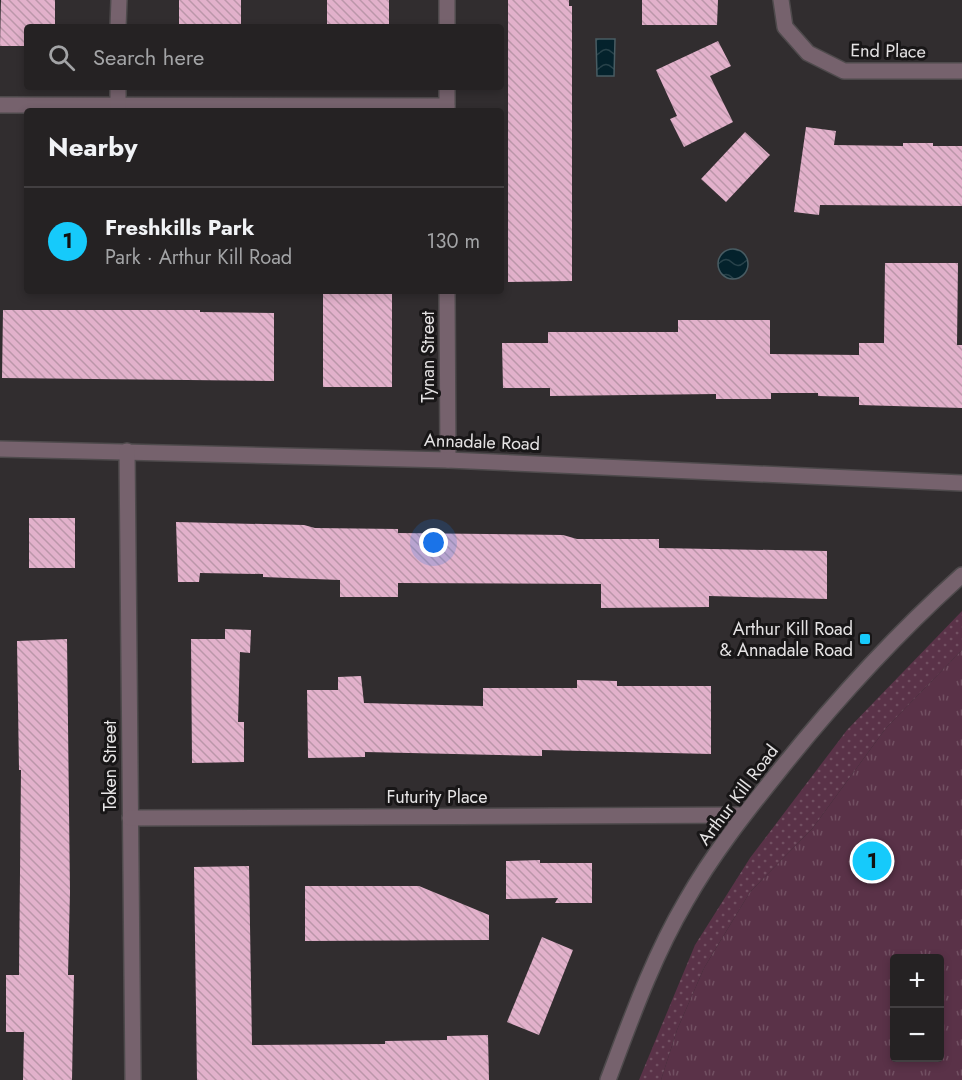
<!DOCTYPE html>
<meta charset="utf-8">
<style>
:root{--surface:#252223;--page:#312f30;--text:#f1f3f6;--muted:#a3a4a6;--line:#423f41;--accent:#16cafb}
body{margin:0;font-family:Jost,sans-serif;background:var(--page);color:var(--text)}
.controls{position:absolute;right:18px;bottom:18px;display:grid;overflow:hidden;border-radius:6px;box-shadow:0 3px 9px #0003}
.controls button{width:54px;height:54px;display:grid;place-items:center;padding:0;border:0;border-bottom:2px solid var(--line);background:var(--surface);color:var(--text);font:30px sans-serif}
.you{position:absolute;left:434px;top:543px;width:21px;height:21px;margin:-15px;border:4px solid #fff;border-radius:50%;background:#1a73e8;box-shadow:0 0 0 9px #1a73e833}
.badge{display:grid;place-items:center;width:39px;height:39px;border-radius:50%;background:var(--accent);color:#111;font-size:20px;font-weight:700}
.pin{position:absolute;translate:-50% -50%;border:3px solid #fff;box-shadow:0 2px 6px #0006}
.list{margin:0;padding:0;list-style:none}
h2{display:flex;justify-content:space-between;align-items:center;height:78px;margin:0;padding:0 24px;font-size:26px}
h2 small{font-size:20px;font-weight:400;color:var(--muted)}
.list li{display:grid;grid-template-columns:39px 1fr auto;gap:18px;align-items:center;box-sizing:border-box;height:108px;padding:0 24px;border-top:2px solid var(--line)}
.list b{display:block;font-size:22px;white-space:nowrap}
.list p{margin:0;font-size:20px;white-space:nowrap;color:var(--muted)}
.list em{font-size:20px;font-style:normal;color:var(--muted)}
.icon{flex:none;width:33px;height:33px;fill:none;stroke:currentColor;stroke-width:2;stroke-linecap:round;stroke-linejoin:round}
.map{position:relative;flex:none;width:962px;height:1080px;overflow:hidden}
.search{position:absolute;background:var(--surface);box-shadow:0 3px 9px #0003;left:24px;top:24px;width:480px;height:66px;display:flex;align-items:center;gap:15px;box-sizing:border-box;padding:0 21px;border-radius:6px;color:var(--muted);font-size:22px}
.panel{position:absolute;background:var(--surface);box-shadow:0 3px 9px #0003;left:24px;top:108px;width:480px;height:186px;border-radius:6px}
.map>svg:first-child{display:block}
</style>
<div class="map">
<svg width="962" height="1080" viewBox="0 0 962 1080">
<defs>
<pattern id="grass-dots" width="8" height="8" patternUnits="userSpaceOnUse" patternTransform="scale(1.5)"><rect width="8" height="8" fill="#5a3248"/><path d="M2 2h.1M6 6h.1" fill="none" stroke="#725062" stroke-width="1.8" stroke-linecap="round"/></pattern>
<pattern id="park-tufts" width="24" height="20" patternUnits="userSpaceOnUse" patternTransform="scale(1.5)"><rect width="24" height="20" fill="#5a3248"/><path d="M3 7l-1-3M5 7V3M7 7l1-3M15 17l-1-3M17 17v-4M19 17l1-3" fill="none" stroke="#725062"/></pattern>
<pattern id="water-waves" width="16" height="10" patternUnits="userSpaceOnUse" patternTransform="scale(1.5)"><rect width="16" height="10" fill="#04222c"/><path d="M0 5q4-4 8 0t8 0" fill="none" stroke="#28424a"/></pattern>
<pattern id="building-back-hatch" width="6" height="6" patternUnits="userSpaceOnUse" patternTransform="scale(1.5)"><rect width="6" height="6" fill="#e2b1cb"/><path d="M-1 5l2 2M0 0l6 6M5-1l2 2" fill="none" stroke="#bb96a9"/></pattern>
</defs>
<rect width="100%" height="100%" fill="#312d2f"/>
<!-- grass -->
<polygon fill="url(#grass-dots)" points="962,611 962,650 886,728 812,829 750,892 704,968 677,1030 661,1080 639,1080 695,945 750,858 847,730"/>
<!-- park -->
<path fill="url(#park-tufts)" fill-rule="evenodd" d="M 962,650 L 962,1080 L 661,1080 L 677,1030 L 704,968 L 750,892 L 812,829 L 886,728 ZM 894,958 L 940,958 L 940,1058 L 894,1058 Z"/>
<!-- water -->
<g fill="url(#water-waves)" stroke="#485c63" stroke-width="1.5">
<polygon points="596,39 615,39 614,76 597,76"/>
<circle cx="733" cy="264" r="15"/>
</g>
<!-- building -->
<g fill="url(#building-back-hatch)">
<polygon points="1,0 55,0 55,27 27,27 27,46 0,46"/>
<rect x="179" y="0" width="62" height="27"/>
<rect x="327" y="0" width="62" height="27"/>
<polygon points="508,0 569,0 569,6 572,6 572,281 508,282"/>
<polygon points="642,0 718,0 717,25 642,25"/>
<polygon points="718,41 731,66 710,76 733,122 684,147 670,119 677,116 656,70"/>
<polygon points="806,127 836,131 834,145 903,146 903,143 933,143 933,146 962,146 962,206 820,205 819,215 794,212"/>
<polygon points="745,132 770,155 726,202 701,179"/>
<polygon points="885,263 958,263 957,345 962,345 962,408 859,405 859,397 818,396 818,393 771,393 771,399 716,399 716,394 550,396 550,388 503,388 502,343 548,343 548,332 678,332 678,320 770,320 770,354 859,355 859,343 884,343"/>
<rect x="323" y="291" width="69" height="96"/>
<polygon points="3,310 200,310 200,312 274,313 274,381 2,378"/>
<rect x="29" y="518" width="46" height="50"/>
<polygon points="176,522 304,525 315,528 398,529 398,533 563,535 577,539 659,539 659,548 827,551 827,599 709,596 709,607 601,608 601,584 398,583 398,597 340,597 340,580 263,577 263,574 200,573 199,582 178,582"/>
<polygon points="225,629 251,630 250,653 240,652 238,722 244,722 244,762 192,763 191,639 225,639"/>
<polygon points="67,639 70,892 68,975 74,975 72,1080 23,1080 24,1032 6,1032 6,975 19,975 21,770 19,770 17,641"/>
<polygon points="361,676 364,703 483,706 483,688 577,688 577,680 617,681 617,686 711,686 711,754 542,750 542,756 365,752 365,757 308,758 307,690 338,690 338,677"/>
<polygon points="540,860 540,863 592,863 592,903 555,903 558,898 506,899 506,861"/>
<polygon points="249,866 252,1045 385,1044 385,1041 447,1040 447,1036 488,1035 489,1080 197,1080 194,867"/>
<polygon points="305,886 419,886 489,915 489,940 305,941"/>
<polygon points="542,937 573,950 539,1035 507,1022"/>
</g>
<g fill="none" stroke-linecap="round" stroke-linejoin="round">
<defs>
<g id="minor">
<polyline points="781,0 785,27 808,53 844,71 962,71"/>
<polyline points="118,27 119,0"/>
<polyline points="447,27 447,0"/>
<polyline points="0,105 447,106"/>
<polyline points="118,105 118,87"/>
<polyline points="447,111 447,87"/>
<polyline points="447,291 448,460"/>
<polyline points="0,449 448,460 962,483"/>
<polyline points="127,451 133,1080"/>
<polyline points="130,818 743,815"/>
<path d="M 608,1080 C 631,1019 653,957 686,901 C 712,855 746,812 779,771 C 835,701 895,635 962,575"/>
</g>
</defs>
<!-- minor casing -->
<use href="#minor" stroke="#4e4a4c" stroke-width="18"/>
<!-- minor -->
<use href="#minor" stroke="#76626d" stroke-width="15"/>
</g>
<!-- markers -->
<rect fill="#16cafb" stroke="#181617" stroke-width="2" x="859" y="633" width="12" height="12" rx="3"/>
<g text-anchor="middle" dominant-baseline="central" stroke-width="6" stroke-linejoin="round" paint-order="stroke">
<!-- street labels -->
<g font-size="18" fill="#e5e3e4" stroke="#181617">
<text transform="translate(888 51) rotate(1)">End Place</text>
<text transform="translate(428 357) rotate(-90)">Tynan Street</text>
<text transform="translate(482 442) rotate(2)">Annadale Road</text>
<text transform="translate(110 766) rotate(-90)">Token Street</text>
<text transform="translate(738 795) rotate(-53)">Arthur Kill Road</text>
<text x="437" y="797">Futurity Place</text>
</g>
<!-- poi labels -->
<g font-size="18" fill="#e5e3e4" stroke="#181617" text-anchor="end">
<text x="853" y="629">Arthur Kill Road<tspan x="853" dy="21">&amp; Annadale Road</tspan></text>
</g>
</g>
</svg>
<div class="controls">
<button>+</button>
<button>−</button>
</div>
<div class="you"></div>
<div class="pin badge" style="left:872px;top:861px">1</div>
<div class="search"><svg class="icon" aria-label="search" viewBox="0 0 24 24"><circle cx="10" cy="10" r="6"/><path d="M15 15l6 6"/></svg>Search here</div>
<section class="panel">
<h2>Nearby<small></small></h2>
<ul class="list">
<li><span class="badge">1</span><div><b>Freshkills Park</b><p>Park · Arthur Kill Road</p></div><em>130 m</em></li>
</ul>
</section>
</div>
